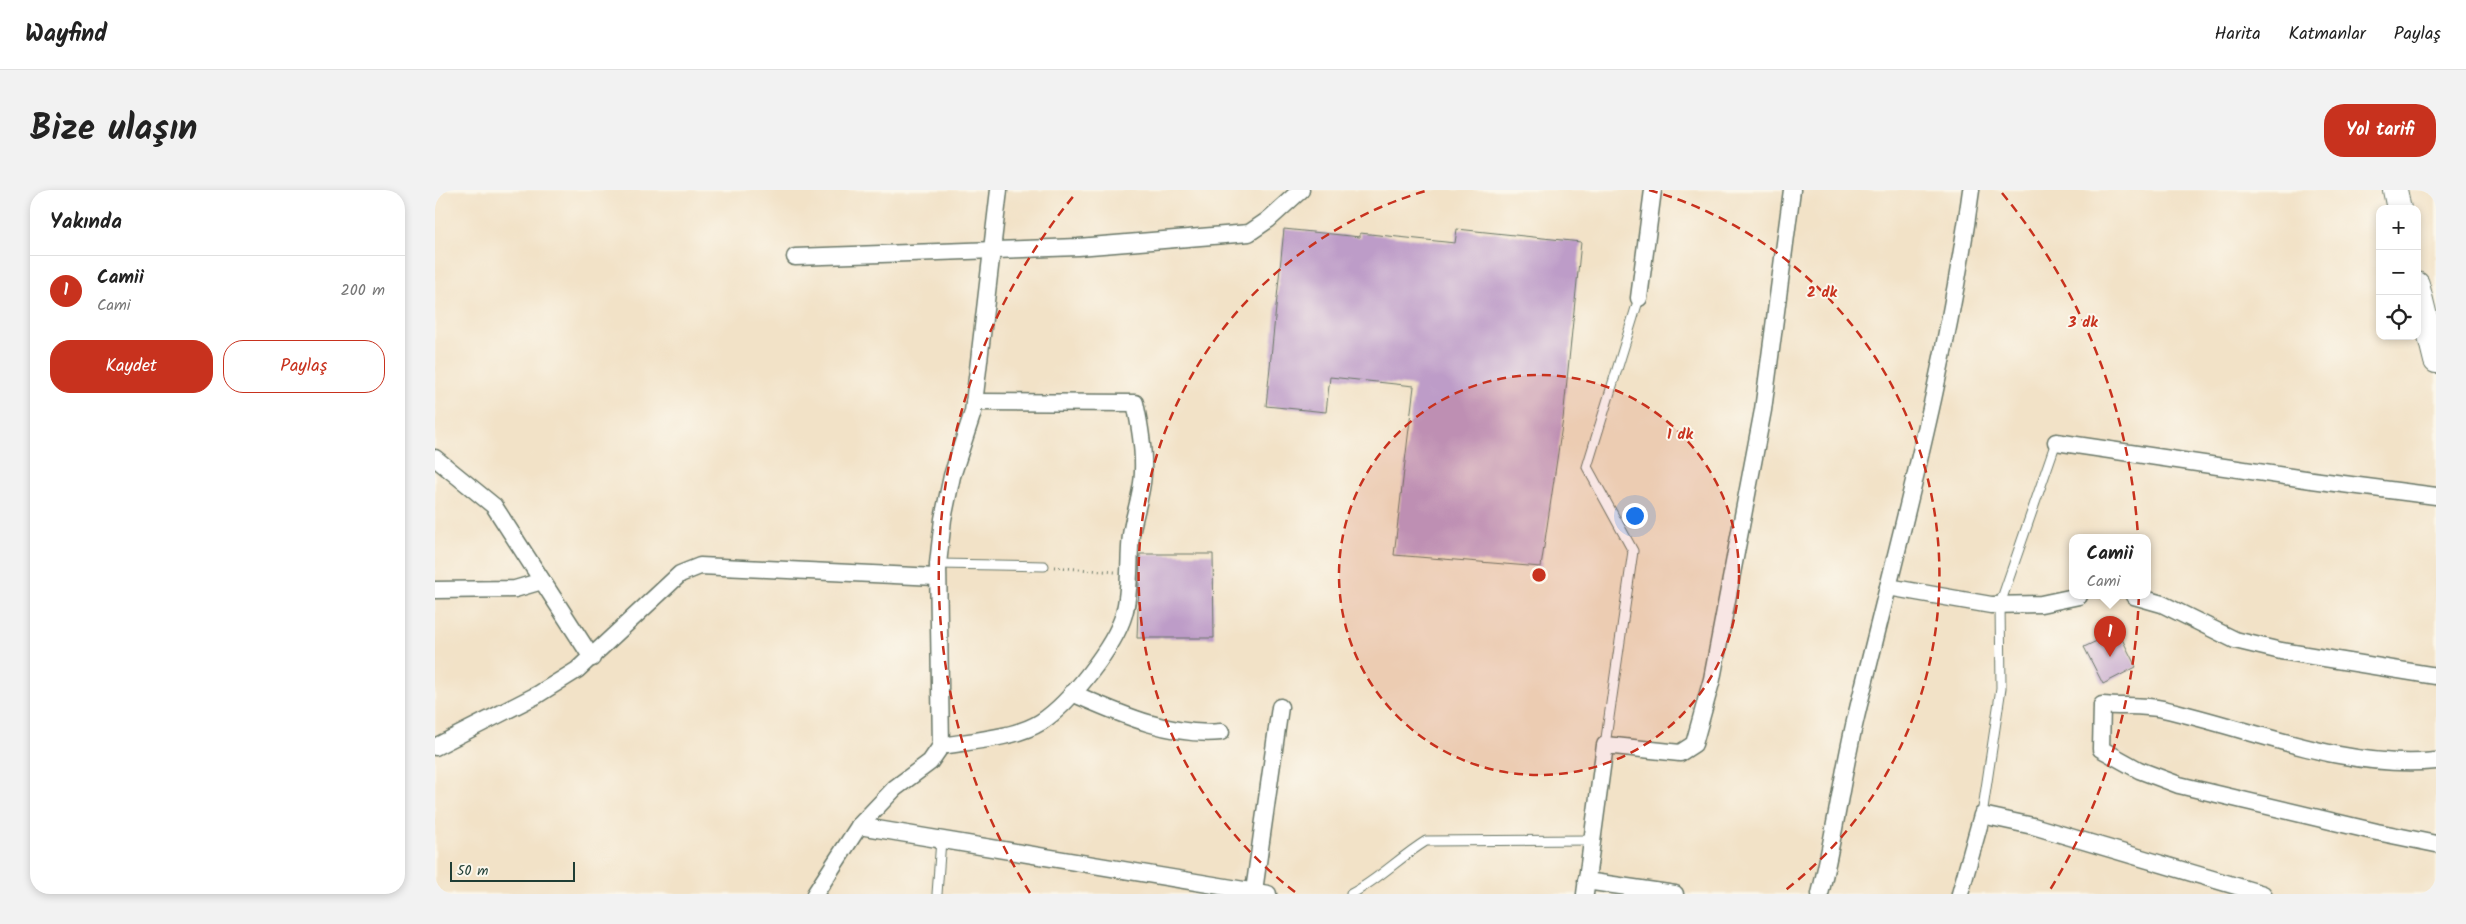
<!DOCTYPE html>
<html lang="tr">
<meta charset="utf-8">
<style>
:root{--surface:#fff;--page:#f2f2f2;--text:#222;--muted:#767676;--line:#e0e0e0;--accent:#c8321e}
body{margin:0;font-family:Kalam,sans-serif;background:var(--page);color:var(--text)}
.controls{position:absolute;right:15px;top:15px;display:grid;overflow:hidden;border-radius:10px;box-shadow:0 2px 8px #0003}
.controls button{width:45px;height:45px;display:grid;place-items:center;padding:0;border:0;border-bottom:1px solid var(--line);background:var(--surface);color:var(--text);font:25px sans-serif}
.scale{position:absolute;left:15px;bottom:12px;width:125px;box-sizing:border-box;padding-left:5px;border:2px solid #1f3d34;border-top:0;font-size:14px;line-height:18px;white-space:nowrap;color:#1f3d34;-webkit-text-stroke:4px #fbf7ec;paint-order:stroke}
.you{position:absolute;left:1199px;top:325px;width:18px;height:18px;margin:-12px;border:4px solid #fff;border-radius:50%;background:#1a73e8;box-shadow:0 0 0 8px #1a73e833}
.badge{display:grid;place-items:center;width:32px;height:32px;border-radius:50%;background:var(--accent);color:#fff;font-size:16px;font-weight:700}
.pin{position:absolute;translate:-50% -41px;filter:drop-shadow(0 1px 2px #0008)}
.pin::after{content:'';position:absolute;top:26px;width:18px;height:15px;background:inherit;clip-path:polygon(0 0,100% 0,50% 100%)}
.popup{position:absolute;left:1634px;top:344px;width:82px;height:65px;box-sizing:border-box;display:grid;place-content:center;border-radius:10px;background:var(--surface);filter:drop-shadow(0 1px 4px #0005);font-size:16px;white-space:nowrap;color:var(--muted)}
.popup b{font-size:19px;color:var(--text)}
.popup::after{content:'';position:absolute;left:50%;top:100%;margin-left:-10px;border:10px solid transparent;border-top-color:var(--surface)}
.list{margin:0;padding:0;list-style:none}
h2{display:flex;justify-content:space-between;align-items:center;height:65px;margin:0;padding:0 20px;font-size:21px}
h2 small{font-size:16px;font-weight:400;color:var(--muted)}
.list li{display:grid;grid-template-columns:32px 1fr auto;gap:15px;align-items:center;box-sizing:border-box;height:70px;padding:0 20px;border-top:1px solid var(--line)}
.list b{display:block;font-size:19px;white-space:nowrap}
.list p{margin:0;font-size:16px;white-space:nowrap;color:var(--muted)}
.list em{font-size:16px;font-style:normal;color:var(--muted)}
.actions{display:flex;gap:10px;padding:15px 20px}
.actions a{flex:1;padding:11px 0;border:1px solid var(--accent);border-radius:20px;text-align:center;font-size:18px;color:var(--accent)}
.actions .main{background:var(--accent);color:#fff}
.icon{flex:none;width:28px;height:28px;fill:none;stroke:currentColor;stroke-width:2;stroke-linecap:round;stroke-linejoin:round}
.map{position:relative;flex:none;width:2001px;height:704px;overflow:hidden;border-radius:20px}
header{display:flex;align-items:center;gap:30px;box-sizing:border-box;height:70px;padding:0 25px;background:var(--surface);border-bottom:1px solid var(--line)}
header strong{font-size:24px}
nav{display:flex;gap:28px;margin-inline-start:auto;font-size:18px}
.intro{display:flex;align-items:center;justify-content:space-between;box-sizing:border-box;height:120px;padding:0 30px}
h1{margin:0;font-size:35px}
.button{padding:12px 22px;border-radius:20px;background:var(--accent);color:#fff;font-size:18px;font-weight:700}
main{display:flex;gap:30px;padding:0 30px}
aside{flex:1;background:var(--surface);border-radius:20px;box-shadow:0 2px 8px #0003}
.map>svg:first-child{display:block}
</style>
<header>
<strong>Wayfind</strong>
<nav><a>Harita</a><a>Katmanlar</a><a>Paylaş</a></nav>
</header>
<div class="intro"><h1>Bize ulaşın</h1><a class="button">Yol tarifi</a></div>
<main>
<aside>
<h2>Yakında<small></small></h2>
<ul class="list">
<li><span class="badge">1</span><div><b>Camii</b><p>Cami</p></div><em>200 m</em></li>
</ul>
<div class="actions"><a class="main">Kaydet</a><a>Paylaş</a></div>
</aside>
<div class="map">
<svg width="2001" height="704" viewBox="0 0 2001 704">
<rect width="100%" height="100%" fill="#fbf7ec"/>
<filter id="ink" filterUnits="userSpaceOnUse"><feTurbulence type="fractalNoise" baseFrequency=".02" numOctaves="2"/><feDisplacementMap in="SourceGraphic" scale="10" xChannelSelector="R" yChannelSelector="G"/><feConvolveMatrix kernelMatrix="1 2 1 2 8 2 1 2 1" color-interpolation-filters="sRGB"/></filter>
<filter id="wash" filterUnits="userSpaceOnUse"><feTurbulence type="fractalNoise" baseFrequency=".0096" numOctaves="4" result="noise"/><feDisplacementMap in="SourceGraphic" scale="20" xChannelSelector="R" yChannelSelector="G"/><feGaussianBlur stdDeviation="1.12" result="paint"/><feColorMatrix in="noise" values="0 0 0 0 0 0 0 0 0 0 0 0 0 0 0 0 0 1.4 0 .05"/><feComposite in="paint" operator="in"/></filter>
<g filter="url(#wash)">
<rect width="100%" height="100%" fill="#f2e2c7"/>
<g id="blocks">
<!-- building -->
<g fill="#bd9cc8">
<polygon points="849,39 925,47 925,43 1020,53 1022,39 1146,52 1128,229 1106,377 959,365 979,196 895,187 891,222 831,216"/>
<polygon points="705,364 778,364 779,448 702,448"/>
<polygon points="1683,441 1701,477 1668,494 1649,457"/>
</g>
</g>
</g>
<g filter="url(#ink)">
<use href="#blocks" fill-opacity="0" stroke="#697767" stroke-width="1"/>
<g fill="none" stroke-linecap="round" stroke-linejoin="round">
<defs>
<g id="service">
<polyline points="503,374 609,376"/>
<polyline points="1170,555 1198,361 1152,277 1204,108"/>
<polyline points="1547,625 1566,498 1565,414 1621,252"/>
<polyline points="502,704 506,650"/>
<path d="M 916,704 C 943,690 965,667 991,651 L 1156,650"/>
</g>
<g id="minor">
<polyline points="360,67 643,57 814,43 833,30 866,0"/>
<polyline points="1204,108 1218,0"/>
<polyline points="1621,252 1877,290 2001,306"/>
<polyline points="0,268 59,316 157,468"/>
<polyline points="1453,397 1556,415 1606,414 1644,406"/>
<polyline points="0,400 80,399 107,391"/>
<polyline points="1699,406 1727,414 1800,450 1846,461 2001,486"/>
<path d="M 637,503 C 683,523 734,547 786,542"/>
<path d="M 506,556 C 536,551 581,548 606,532 C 634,514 680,456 689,424 C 696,399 693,371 696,345 C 699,324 708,302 708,281 C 709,258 705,236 700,213 L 539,212"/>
<polyline points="0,557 102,505 142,480 245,384 265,376 501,387"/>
<path d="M 2001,571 C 1908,580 1818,539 1728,519 C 1709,515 1687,517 1667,515 L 1666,559 L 1704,580 L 1744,595 L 1942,642 L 2001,654"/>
<polyline points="424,636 833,704"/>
<polyline points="1151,691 1240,704"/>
<polyline points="819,701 845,517"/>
<polyline points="380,704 424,636 460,598 495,572 506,556 503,374 508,329 517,286 538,222 564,0"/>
<polyline points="1150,704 1170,555 1245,563 1259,554 1277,489 1328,220 1357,0"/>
<path d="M 1385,704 C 1400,645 1407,585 1421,527 C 1463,352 1512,179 1536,0"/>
<polyline points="1525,704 1547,625 1598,636 1828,704"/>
</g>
<g id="secondary">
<polyline points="1960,0 1964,19"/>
<polyline points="1982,94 2001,171"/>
</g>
</defs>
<!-- service casing -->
<use href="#service" stroke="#697767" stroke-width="11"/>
<!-- minor casing -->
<use href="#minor" stroke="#697767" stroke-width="19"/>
<!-- secondary casing -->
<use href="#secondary" stroke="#697767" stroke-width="26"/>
<!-- path -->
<polyline stroke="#697767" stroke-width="3" stroke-dasharray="1 4" stroke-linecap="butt" points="619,377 680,382"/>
<!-- service -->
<use href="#service" stroke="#fff" stroke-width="9"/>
<!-- minor -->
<use href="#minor" stroke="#fff" stroke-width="16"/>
<!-- secondary -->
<use href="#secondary" stroke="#fff" stroke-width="24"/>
</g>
</g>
<!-- distance rings -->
<circle cx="1104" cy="385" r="200" fill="#c8321e" fill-opacity=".12"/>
<g fill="none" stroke="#c8321e" stroke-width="2.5" stroke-dasharray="9 6">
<circle cx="1104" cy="385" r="200"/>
<path d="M860 702A400 400 0 0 1 994 0M1214 0A400 400 0 0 1 1348 702"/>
<path d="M595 703A600 600 0 0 1 641 3M1567 3A600 600 0 0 1 1613 703"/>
</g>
<circle cx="1104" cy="385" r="8" fill="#c8321e" stroke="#fbf7ec" stroke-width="2.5"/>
<g font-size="15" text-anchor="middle" font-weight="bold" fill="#c8321e" stroke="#fbf7ec" stroke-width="4" stroke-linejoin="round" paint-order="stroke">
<text x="1387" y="107">2 dk</text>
<text x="1648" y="137">3 dk</text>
<text x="1245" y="249">1 dk</text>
</g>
</svg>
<div class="controls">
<button>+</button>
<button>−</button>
<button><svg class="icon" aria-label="locate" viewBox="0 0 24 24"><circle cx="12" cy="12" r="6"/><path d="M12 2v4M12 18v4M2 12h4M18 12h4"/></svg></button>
</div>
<div class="scale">50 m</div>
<div class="you"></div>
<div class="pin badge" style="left:1675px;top:467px">1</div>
<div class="popup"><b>Camii</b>Cami</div>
</div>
</main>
